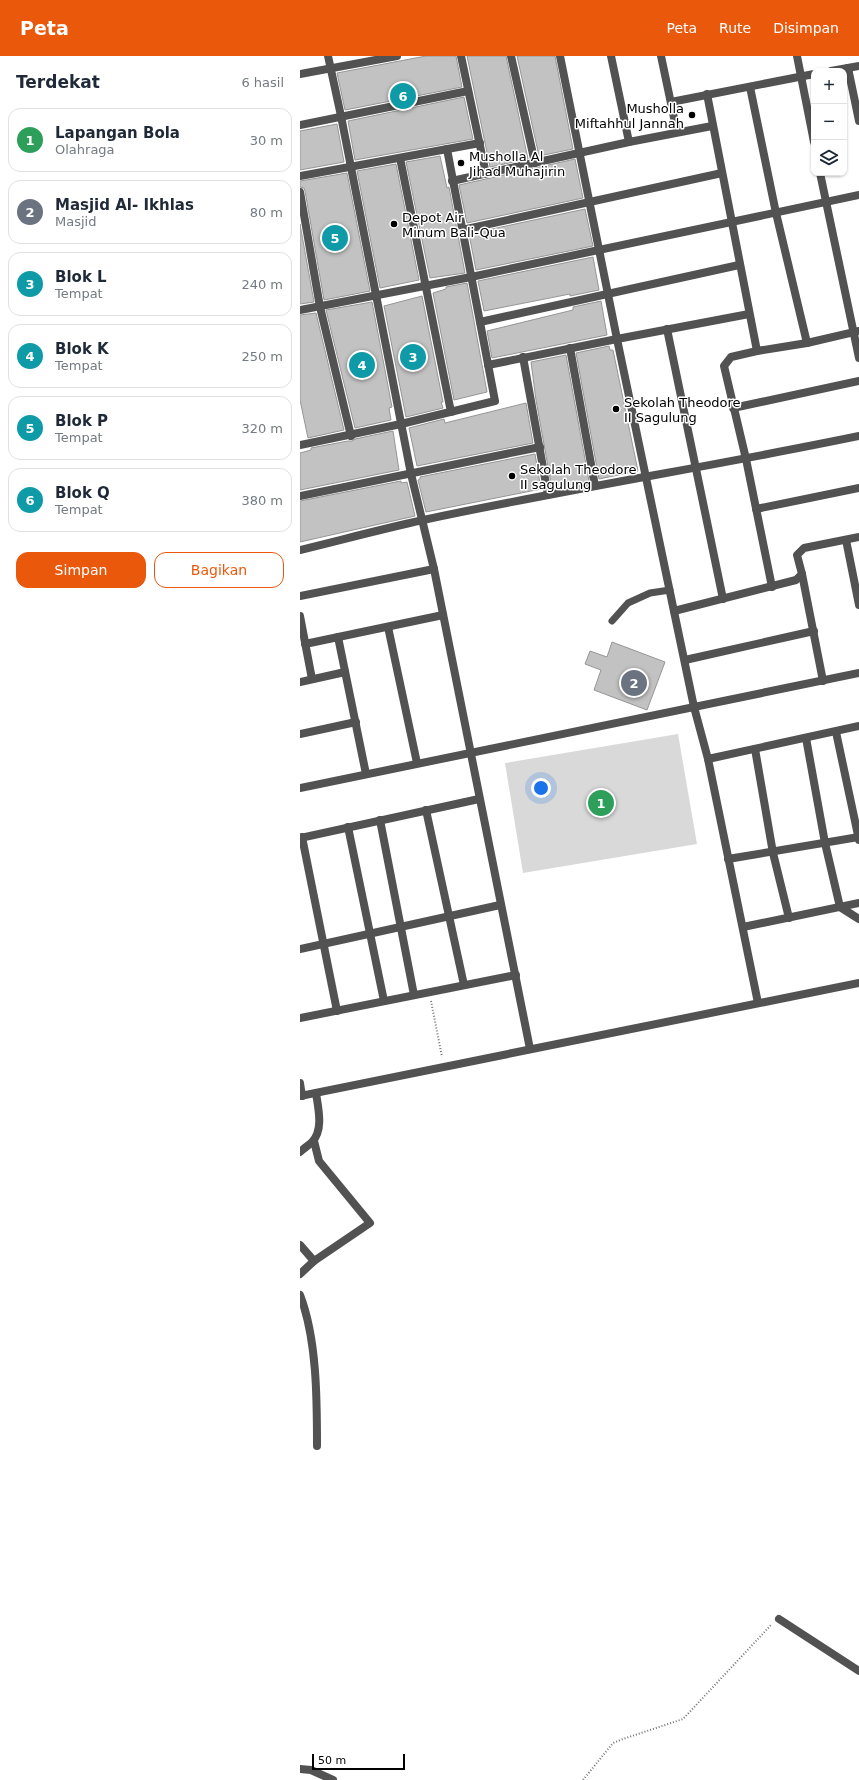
<!DOCTYPE html>
<html lang="id">
<meta charset="utf-8">
<style>
:root{--surface:#fff;--page:#f6f6f7;--text:#1f2937;--muted:#747a83;--line:#e0e1e3;--accent:#ea580c}
body{margin:0;font-family:"DejaVu Sans",sans-serif;background:var(--page);color:var(--text)}
.controls{position:absolute;right:12px;top:12px;display:grid;overflow:hidden;border-radius:8px;box-shadow:0 1px 3px #0004}
.controls button{width:36px;height:36px;display:grid;place-items:center;padding:0;border:0;border-bottom:1px solid var(--line);background:var(--surface);color:var(--text);font:20px sans-serif}
.scale{position:absolute;left:12px;bottom:10px;width:93px;box-sizing:border-box;padding-left:4px;border:2px solid #000;border-top:0;font-size:11px;line-height:14px;white-space:nowrap;color:#000;-webkit-text-stroke:3px #fff;paint-order:stroke}
.you{position:absolute;left:241px;top:732px;width:14px;height:14px;margin:-10px;border:3px solid #fff;border-radius:50%;background:#1a73e8;box-shadow:0 0 0 6px #1a73e833}
.badge{display:grid;place-items:center;width:26px;height:26px;border-radius:50%;background:var(--accent);color:#fff;font-size:13px;font-weight:700}
.pin{position:absolute;translate:-50% -50%;border:2px solid #fff;box-shadow:0 1px 4px #0006}
.list{margin:0;padding:0;list-style:none}
h2{display:flex;justify-content:space-between;align-items:center;height:52px;margin:0;padding:0 16px;font-size:17px}
h2 small{font-size:13px;font-weight:400;color:var(--muted)}
.list li{display:grid;grid-template-columns:26px 1fr auto;gap:12px;align-items:center;box-sizing:border-box;height:64px;margin:0 8px 8px;padding:0 8px;border:1px solid var(--line);border-radius:12px}
.list b{display:block;font-size:15px;white-space:nowrap}
.list p{margin:0;font-size:13px;white-space:nowrap;color:var(--muted)}
.list em{font-size:13px;font-style:normal;color:var(--muted)}
.actions{display:flex;gap:8px;padding:12px 16px}
.actions a{flex:1;padding:9px 0;border:1px solid var(--accent);border-radius:12px;text-align:center;font-size:14px;color:var(--accent)}
.actions .main{background:var(--accent);color:#fff}
.icon{flex:none;width:22px;height:22px;fill:none;stroke:currentColor;stroke-width:2;stroke-linecap:round;stroke-linejoin:round}
.map{position:relative;flex:none;width:559px;height:1724px;overflow:hidden}
header{display:flex;align-items:center;gap:24px;box-sizing:border-box;height:56px;padding:0 20px;background:var(--accent);color:#fff}
header strong{font-size:19px}
nav{display:flex;gap:22px;margin-inline-start:auto;font-size:14px}
main{display:flex}
aside{flex:1;background:var(--surface)}
.map>svg:first-child{display:block}
</style>
<header>
<strong>Peta</strong>
<nav><a>Peta</a><a>Rute</a><a>Disimpan</a></nav>
</header>
<main>
<aside>
<h2>Terdekat<small>6 hasil</small></h2>
<ul class="list">
<li><span class="badge" style="background:#2e9e5b">1</span><div><b>Lapangan Bola</b><p>Olahraga</p></div><em>30 m</em></li>
<li><span class="badge" style="background:#6b7280">2</span><div><b>Masjid Al- Ikhlas</b><p>Masjid</p></div><em>80 m</em></li>
<li><span class="badge" style="background:#0f9aa8">3</span><div><b>Blok L</b><p>Tempat</p></div><em>240 m</em></li>
<li><span class="badge" style="background:#0f9aa8">4</span><div><b>Blok K</b><p>Tempat</p></div><em>250 m</em></li>
<li><span class="badge" style="background:#0f9aa8">5</span><div><b>Blok P</b><p>Tempat</p></div><em>320 m</em></li>
<li><span class="badge" style="background:#0f9aa8">6</span><div><b>Blok Q</b><p>Tempat</p></div><em>380 m</em></li>
</ul>
<div class="actions"><a class="main">Simpan</a><a>Bagikan</a></div>
</aside>
<div class="map">
<svg width="559" height="1724" viewBox="0 0 559 1724">
<rect width="100%" height="100%" fill="#fff"/>
<!-- green -->
<polygon fill="#d9d9d9" points="378,678 397,788 223,817 205,707"/>
<!-- building -->
<g fill="#c2c2c2" stroke="#969696">
<polygon points="126,0 156,0 162,31 45,54 37,17"/>
<polygon points="167,0 206,0 228,103 190,111"/>
<polygon points="217,0 255,0 273,93 239,100"/>
<polygon points="164,41 173,83 55,104 48,65"/>
<polygon points="37,68 44,106 0,114 0,75"/>
<polygon points="140,100 147,132 149,131 165,217 130,222 106,106"/>
<polygon points="275,103 283,142 167,167 159,129"/>
<polygon points="96,108 119,224 80,232 57,115"/>
<polygon points="47,117 70,235 24,244 5,135 4,132 0,131 0,125"/>
<polygon points="285,153 293,190 176,214 169,178"/>
<polygon points="0,168 14,246 0,248"/>
<polygon points="293,201 299,234 270,240 270,238 184,255 178,225"/>
<polygon points="167,227 187,336 154,344 133,237 146,233 146,231"/>
<polygon points="122,240 143,346 141,346 143,352 106,361 84,250"/>
<polygon points="301,245 307,279 192,302 187,275 273,254 273,251"/>
<polygon points="72,246 92,351 89,352 91,364 55,372 26,254"/>
<polygon points="16,257 44,374 8,382 0,344 0,259"/>
<polygon points="309,290 310,294 313,294 338,415 299,423 276,297"/>
<polygon points="266,299 289,425 252,433 236,344 231,306"/>
<polygon points="226,347 233,387 117,410 109,372 144,363 145,367"/>
<polygon points="93,375 99,414 0,434 0,397 11,394 11,392 48,385 52,385 55,383"/>
<polygon points="235,398 241,433 126,456 118,424 120,423 120,421"/>
<polygon points="101,425 101,427 107,426 115,460 0,486 0,445"/>
<polygon points="312,586 365,606 347,654 294,634 301,614 285,608 290,595 307,601"/>
</g>
<g fill="none" stroke-linecap="round" stroke-linejoin="round">
<!-- path -->
<g stroke="#747474" stroke-width="2" stroke-dasharray="1 2" stroke-linecap="butt">
<polyline points="131,945 142,1001"/>
<polyline points="283,1724 313,1687 323,1683 383,1663 471,1569"/>
</g>
<!-- service -->
<polyline stroke="#525252" stroke-width="7" points="312,565 328,547 350,537 370,534"/>
<!-- minor -->
<g stroke="#525252" stroke-width="8">
<polyline points="28,0 41,60 111,418 134,513 230,993"/>
<polyline points="161,0 186,118"/>
<polyline points="211,0 235,107"/>
<polyline points="260,0 317,283 394,651 408,703 458,947"/>
<polyline points="311,0 329,86"/>
<polyline points="361,0 377,76"/>
<polyline points="497,0 514,86"/>
<polyline points="548,12 559,65"/>
<polyline points="531,15 559,10"/>
<polyline points="0,18 97,0"/>
<polyline points="450,31 476,157 507,287"/>
<polyline points="407,38 457,295"/>
<polyline points="371,46 514,18"/>
<polyline points="0,69 168,35"/>
<polyline points="100,102 151,356"/>
<polyline points="520,117 559,302"/>
<polyline points="0,120 180,87"/>
<polyline points="152,125 329,86 412,70"/>
<polyline points="0,136 20,251 51,380"/>
<polyline points="162,174 422,117"/>
<polyline points="0,254 171,221 559,139"/>
<polyline points="180,266 439,209"/>
<polyline points="367,273 423,543"/>
<polyline points="270,292 295,430"/>
<polyline points="223,301 248,439"/>
<polyline points="188,309 317,283 449,258"/>
<polyline points="433,352 559,325"/>
<polyline points="0,389 101,368 195,345 147,93"/>
<polyline points="0,440 240,391"/>
<polyline points="456,453 559,432"/>
<polyline points="546,484 559,549"/>
<path d="M 0,494 C 41,484 82,473 123,464 C 268,433 414,410 559,380"/>
<polyline points="502,518 523,625"/>
<polyline points="472,531 446,403 424,310 431,301 457,295 507,287 559,275"/>
<polyline points="0,540 134,513"/>
<polyline points="374,555 496,524 502,518 497,499 504,492 559,481"/>
<polyline points="0,560 12,623"/>
<polyline points="88,571 117,707"/>
<polyline points="38,581 66,718"/>
<polyline points="5,588 143,559"/>
<polyline points="385,604 514,575"/>
<polyline points="0,626 45,616"/>
<polyline points="536,676 559,784"/>
<polyline points="0,678 56,666"/>
<polyline points="506,682 525,787 540,851 559,863"/>
<polyline points="455,693 473,797 489,862"/>
<polyline points="408,703 559,670"/>
<polyline points="0,732 559,617"/>
<polyline points="126,754 164,929"/>
<polyline points="80,764 114,939"/>
<polyline points="48,771 84,945"/>
<polyline points="2,781 37,955"/>
<polyline points="0,782 179,743"/>
<polyline points="428,803 559,781"/>
<polyline points="443,871 559,847"/>
<polyline points="0,893 200,849"/>
<polyline points="0,962 216,919"/>
<polyline points="0,1027 2,1040"/>
<path d="M 0,1096 C 4,1092 8,1090 12,1086 C 24,1074 18,1051 16,1037"/>
<polyline points="0,1189 14,1205 0,1218"/>
<polyline points="14,1205 70,1167 19,1105 14,1085"/>
<path d="M 0,1239 C 17,1283 17,1344 17,1390"/>
<polyline points="479,1563 559,1615"/>
<polyline points="0,1713 11,1714 33,1724"/>
</g>
<!-- tertiary -->
<polyline stroke="#525252" stroke-width="8" points="0,1040 559,927"/>
</g>
<!-- markers -->
<g fill="#000" stroke="#fff" stroke-width="1.5">
<circle cx="392" cy="59" r="4"/>
<circle cx="161" cy="107" r="4"/>
<circle cx="94" cy="168" r="4"/>
<circle cx="316" cy="353" r="4"/>
<circle cx="212" cy="420" r="4"/>
</g>
<g text-anchor="middle" dominant-baseline="central" stroke-width="3" stroke-linejoin="round" paint-order="stroke">
<!-- poi labels -->
<g font-size="13" fill="#000" stroke="#fff" text-anchor="start">
<text x="384" y="52" text-anchor="end">Musholla<tspan x="384" dy="15">Miftahhul Jannah</tspan></text>
<text x="169" y="100">Musholla Al<tspan x="169" dy="15">Jihad Muhajirin</tspan></text>
<text x="102" y="161">Depot Air<tspan x="102" dy="15">Minum Bali-Qua</tspan></text>
<text x="324" y="346">Sekolah Theodore<tspan x="324" dy="15">II Sagulung</tspan></text>
<text x="220" y="413">Sekolah Theodore<tspan x="220" dy="15">II sagulung</tspan></text>
</g>
</g>
</svg>
<div class="controls">
<button>+</button>
<button>−</button>
<button><svg class="icon" aria-label="layers" viewBox="0 0 24 24"><path d="M12 4l9 5-9 5-9-5zM3 14l9 5 9-5"/></svg></button>
</div>
<div class="scale">50 m</div>
<div class="you"></div>
<div class="pin badge" style="left:301px;top:747px;background:#2e9e5b">1</div>
<div class="pin badge" style="left:334px;top:627px;background:#6b7280">2</div>
<div class="pin badge" style="left:113px;top:301px;background:#0f9aa8">3</div>
<div class="pin badge" style="left:62px;top:309px;background:#0f9aa8">4</div>
<div class="pin badge" style="left:35px;top:182px;background:#0f9aa8">5</div>
<div class="pin badge" style="left:103px;top:40px;background:#0f9aa8">6</div>
</div>
</main>
